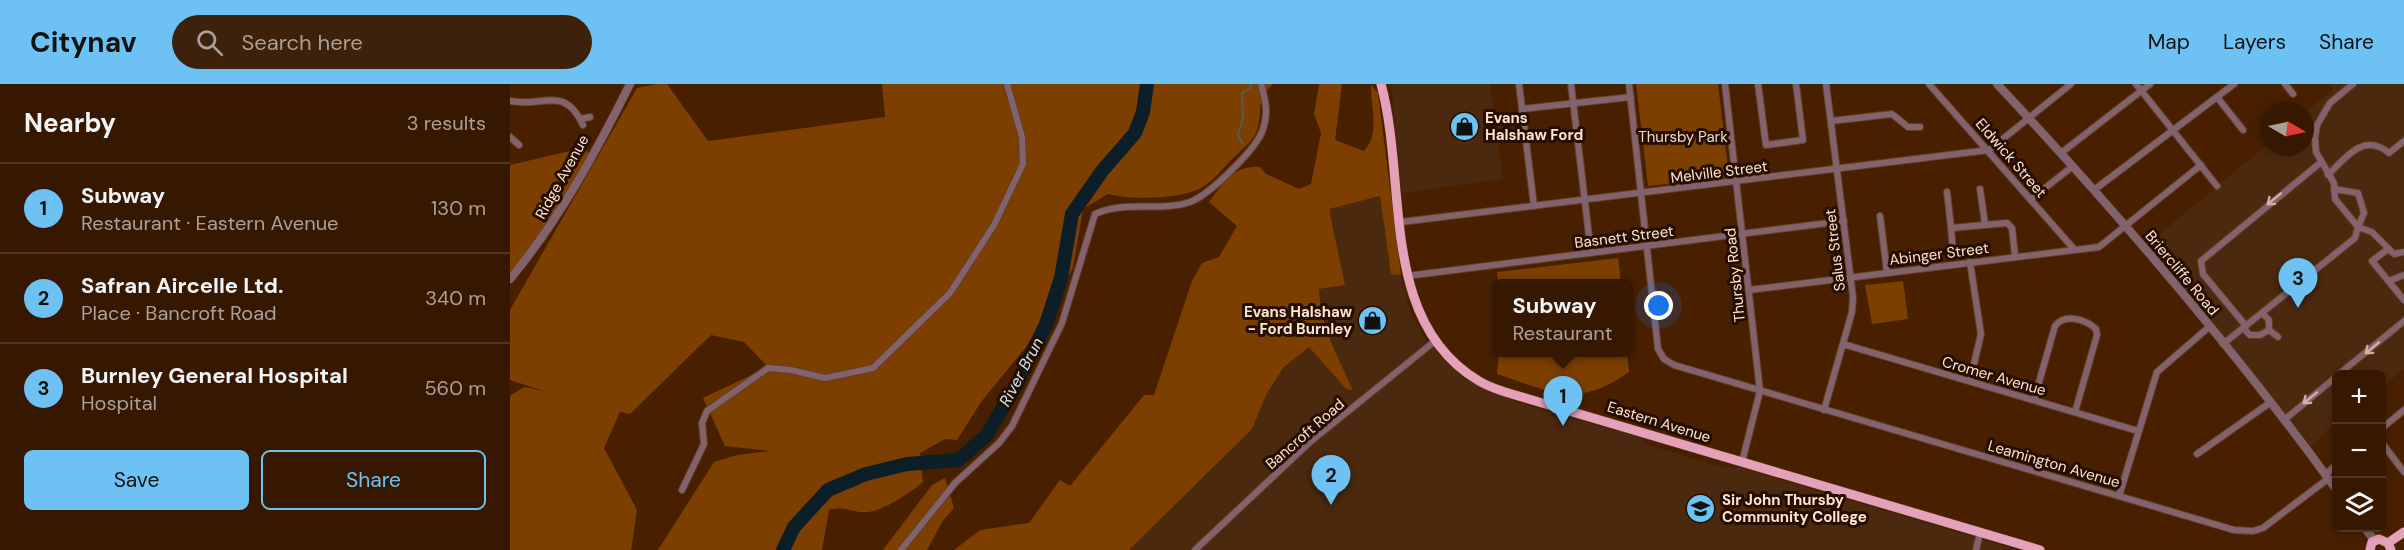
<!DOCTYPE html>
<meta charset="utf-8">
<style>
:root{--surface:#361800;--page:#3d210a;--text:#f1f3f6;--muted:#aaa099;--line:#503722;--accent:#6ec2f3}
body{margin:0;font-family:"DM Sans",sans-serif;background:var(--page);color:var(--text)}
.controls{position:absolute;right:18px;bottom:18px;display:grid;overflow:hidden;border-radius:9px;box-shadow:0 3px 9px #0003}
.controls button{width:54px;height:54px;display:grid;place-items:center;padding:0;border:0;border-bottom:2px solid var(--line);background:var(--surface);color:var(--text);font:30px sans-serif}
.compass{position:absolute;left:1750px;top:18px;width:54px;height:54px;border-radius:50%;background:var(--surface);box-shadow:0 3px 9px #0003;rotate:99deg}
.you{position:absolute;left:1149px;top:222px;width:21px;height:21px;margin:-15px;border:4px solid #fff;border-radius:50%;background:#1a73e8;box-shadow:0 0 0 9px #1a73e833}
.badge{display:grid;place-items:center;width:39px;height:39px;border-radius:50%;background:var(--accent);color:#111;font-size:20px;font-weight:700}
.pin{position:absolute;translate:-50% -50px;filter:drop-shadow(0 2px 3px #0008)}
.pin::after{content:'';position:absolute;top:32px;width:21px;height:18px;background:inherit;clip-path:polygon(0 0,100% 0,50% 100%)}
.popup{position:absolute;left:982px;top:195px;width:141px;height:78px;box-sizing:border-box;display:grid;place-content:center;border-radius:9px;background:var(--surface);filter:drop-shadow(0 2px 4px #0005);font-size:20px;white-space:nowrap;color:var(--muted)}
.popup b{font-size:22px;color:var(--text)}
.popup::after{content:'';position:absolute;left:50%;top:100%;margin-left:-12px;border:12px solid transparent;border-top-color:var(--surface)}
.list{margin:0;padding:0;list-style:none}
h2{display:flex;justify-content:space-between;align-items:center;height:78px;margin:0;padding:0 24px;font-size:26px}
h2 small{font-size:20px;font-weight:400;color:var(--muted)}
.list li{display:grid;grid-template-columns:39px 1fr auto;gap:18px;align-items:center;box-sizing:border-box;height:90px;padding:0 24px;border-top:2px solid var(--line)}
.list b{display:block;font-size:22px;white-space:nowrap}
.list p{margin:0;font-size:20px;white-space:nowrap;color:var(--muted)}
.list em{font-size:20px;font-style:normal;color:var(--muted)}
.actions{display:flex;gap:12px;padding:18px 24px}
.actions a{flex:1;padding:14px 0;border:2px solid var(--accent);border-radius:9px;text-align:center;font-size:21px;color:var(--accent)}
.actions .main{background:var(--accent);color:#111}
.icon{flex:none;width:33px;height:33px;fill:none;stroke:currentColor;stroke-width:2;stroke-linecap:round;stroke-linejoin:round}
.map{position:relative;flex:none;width:1894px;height:466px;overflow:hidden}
header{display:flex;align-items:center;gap:36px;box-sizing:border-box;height:84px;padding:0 30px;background:var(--accent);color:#111}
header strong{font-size:28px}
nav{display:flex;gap:33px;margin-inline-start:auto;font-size:21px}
.search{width:420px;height:54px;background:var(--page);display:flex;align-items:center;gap:15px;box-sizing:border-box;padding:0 21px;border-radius:33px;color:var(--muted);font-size:22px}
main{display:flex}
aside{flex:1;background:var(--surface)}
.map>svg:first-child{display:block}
</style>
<header>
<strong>Citynav</strong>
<div class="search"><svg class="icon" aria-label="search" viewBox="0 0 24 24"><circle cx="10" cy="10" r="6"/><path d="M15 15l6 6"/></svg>Search here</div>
<nav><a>Map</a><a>Layers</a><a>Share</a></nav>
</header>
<main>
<aside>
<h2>Nearby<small>3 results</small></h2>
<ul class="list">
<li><span class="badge">1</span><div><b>Subway</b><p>Restaurant · Eastern Avenue</p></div><em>130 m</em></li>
<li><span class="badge">2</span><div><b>Safran Aircelle Ltd.</b><p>Place · Bancroft Road</p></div><em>340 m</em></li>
<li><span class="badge">3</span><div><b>Burnley General Hospital</b><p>Hospital</p></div><em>560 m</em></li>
</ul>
<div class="actions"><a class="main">Save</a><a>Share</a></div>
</aside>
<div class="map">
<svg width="1894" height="466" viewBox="0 0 1894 466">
<rect width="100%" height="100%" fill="#482000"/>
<!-- built -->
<g fill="#4a290e">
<polygon points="881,0 980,0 993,95 892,109"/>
<polygon points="1819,0 1894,0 1894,285 1872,303 1872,290 1826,290 1826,340 1797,365 1634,163 1759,59 1759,63 1795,63 1795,29 1823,5"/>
<polygon points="870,112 881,189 890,190 902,232 916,256 935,277 970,301 1007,318 1134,355 1135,360 1215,384 1232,384 1507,466 619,466 756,311 773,284 799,263 836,305 810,219 809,205 835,201 818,125"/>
</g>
<!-- green -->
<g fill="#7d3f00">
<path d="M 147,0 L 157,0 L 198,57 L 375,33 L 372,0 L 763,0 C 744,17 754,26 747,46 C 744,56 731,67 723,74 C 713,84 702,99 689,105 C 669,115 620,116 598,110 L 573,125 L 563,184 L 516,263 L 471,318 L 447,356 L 435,355 L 410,369 L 413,398 C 402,408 373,427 358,428 C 344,430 338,421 319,426 L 312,466 L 148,466 L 204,378 L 227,371 L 261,367 L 215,362 L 193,314 L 258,283 L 234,258 L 201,251 L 120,330 L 110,328 L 94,364 L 127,426 L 121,466 L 0,466 L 0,312 L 14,303 L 34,307 L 0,296 L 0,226 L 127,4 Z"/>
<path d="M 809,0 L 832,0 L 825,56 L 854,67 C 871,48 860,24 861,1 L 868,9 L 891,191 L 881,190 L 870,112 L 819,125 L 835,201 L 809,205 C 810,240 828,274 843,306 L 836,305 L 799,263 L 773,284 L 756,311 L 742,345 L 619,466 L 444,466 L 470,446 L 519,439 L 550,396 L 560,402 L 634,311 L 644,311 L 682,197 L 692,179 L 709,173 L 727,142 L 699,118 C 714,98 725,81 750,83 L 756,90 L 789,105 L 801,100 L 811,49 L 804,30 Z"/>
<polygon points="1126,0 1208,0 1219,93 1138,102"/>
<polygon points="73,64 81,70 63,104 0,195 0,81"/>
<polygon points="1108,174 1111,199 988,199 987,188"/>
<polygon points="1393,197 1398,235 1362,240 1355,201"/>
<path d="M 989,268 L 1117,269 L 1119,288 C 1066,325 1043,308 987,290 Z"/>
<polygon points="435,394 444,424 432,438 417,466 373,466 422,401"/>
</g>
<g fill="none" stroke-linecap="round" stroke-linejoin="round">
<!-- stream -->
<polyline stroke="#55595b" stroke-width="2" points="733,60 728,51 733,33 732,9 740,4 741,0"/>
<!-- river -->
<polyline stroke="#0c1e28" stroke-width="14" points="273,466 284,443 318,406 356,390 397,380 448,376 476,352 506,302 536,240 551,194 562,130 592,87 625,49 633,28 637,0"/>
<defs>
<g id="minor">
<polyline points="1009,0 1024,122"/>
<polyline points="1061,0 1081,169"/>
<polyline points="1119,0 1148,265 1154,275 1164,281 1724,446 1743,447 1753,444 1819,394"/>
<polyline points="1215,0 1250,307 1232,378"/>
<polyline points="1248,0 1256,61 1293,56 1286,0"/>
<polyline points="1419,0 1563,164"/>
<polyline points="1626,0 1707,102"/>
<polyline points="1775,0 1783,10"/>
<polyline points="1707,13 1733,46"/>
<path d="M 0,17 C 33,24 54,0 73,41"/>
<polyline points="1012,25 1121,13"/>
<polyline points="71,35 80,33"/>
<polyline points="1321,37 1382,30 1398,43 1410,43"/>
<polyline points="0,53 9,61"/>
<polyline points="1551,69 1640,0"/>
<path d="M 1818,91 C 1836,73 1854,48 1879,69 L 1894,57"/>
<polyline points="1470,105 1475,140"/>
<polyline points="1824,105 1848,109 1854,129 1848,143 1862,148 1884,170 1894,168"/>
<polyline points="1584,106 1724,0"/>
<polyline points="1437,108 1441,144"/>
<polyline points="1521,115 1563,82"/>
<polyline points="1370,132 1377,188"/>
<polyline points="891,138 1479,66 1561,0"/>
<polyline points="1878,165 1862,177 1894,216"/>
<polyline points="1443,167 1441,144 1497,139 1502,144 1505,172"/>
<polyline points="897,192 1334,137"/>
<polyline points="1879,197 1894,191"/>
<polyline points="1239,206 1589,163 1691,81"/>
<polyline points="1736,242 1693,190 1691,177 1810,79"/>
<polyline points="1733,244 1740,251 1750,251 1759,246 1759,236 1752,229"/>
<polyline points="1759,246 1768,253"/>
<polyline points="1333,260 1628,347"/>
<polyline points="1713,260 1845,154 1848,143 1825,115 1824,99 1806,68 1805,54 1807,41 1820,19 1843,0"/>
<polyline points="1829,290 1894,237"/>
<polyline points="1460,297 1471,250 1460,178"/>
<path d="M 1524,316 L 1545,242 C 1555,229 1575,235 1586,245 L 1587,251 L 1565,328"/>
<polyline points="1314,326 1342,228 1343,213 1316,0"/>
<polyline points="1774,336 1826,293"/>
<polyline points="1872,344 1894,326"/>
<polyline points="1872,359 1894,388"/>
<polyline points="1687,370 1761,318"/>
<polyline points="1816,390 1826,381"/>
<polyline points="172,406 194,360 192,339 197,327 258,284 281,286 315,294 363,284 440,209 484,141 513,80 512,53 497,0"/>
<polyline points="1609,412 1647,288 1699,243"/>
<path d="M 391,466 L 445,399 L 489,359 L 502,342 L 552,239 L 585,130 C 615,116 651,128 680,118 C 699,111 747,65 753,45 C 759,29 755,15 751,0"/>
<polyline points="685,466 800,358 925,257"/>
<polyline points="1466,466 1470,449"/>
</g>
<g id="tertiary">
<path d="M 1487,0 C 1607,128 1723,263 1826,405"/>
<path d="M 0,195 C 49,136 86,68 120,0"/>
<polyline points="1855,444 1864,456"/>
</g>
<g id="trunk">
<path d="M 871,0 C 898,99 868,237 969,297 C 982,305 998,309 1012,313 L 1530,466"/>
<polyline points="1878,459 1894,448"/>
<polyline points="1860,466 1862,458 1869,455 1878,459 1881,466"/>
</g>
</defs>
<!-- minor casing -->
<use href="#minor" stroke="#653f22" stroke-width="8"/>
<!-- tertiary casing -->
<use href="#tertiary" stroke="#653f22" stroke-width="9"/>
<!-- trunk casing -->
<use href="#trunk" stroke="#653f22" stroke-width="10"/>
<!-- minor -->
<use href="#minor" stroke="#82636d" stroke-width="6"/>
<!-- tertiary -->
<use href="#tertiary" stroke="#82636d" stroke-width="8"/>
<!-- trunk -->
<use href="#trunk" stroke="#e6a1ba" stroke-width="9"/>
</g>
<!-- one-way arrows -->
<defs><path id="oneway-shaft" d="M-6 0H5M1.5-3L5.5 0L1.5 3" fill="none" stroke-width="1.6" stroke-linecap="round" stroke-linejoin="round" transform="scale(1.5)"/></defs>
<g stroke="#ccb0aa">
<use href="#oneway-shaft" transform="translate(1764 115) rotate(141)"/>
<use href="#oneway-shaft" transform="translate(1862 264) rotate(140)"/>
<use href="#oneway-shaft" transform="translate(1800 314) rotate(141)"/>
</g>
<!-- icons -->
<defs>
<symbol id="shop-disc" viewBox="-11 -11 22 22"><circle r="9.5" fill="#6ec2f3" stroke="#250e00"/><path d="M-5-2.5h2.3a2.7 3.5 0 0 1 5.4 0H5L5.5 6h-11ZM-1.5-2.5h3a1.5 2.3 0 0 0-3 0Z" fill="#111"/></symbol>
<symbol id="school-disc" viewBox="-11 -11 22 22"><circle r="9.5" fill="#6ec2f3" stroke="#250e00"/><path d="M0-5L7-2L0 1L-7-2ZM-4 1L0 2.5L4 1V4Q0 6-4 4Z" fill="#111"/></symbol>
</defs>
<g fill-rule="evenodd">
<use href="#shop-disc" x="938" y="26" width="33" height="33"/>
<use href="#shop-disc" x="846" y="220" width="33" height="33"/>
<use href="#school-disc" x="1174" y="408" width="33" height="33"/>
</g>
<g text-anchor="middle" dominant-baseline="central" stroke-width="6" stroke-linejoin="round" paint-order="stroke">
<!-- poi labels -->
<g font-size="15" font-weight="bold" fill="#fee4d2" stroke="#250e00" text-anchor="start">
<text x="975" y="34">Evans<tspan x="975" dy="17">Halshaw Ford</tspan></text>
<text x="842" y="228" text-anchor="end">Evans Halshaw<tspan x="842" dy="17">- Ford Burnley</tspan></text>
<text x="1212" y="416">Sir John Thursby<tspan x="1212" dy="17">Community College</tspan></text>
</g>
<!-- park labels -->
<g font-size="15" fill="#f1d8c7" stroke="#250e00">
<text x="1173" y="53">Thursby Park</text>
</g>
<!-- street labels -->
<g font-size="15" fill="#fee4d2" stroke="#250e00">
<text transform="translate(1501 74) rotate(49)">Eldwick Street</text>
<text transform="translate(1209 88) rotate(-7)">Melville Street</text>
<text transform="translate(52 93) rotate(-61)">Ridge Avenue</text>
<text transform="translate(1114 153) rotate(-7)">Basnett Street</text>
<text transform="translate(1325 166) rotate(-97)">Salus Street</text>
<text transform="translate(1429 170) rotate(-7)">Abinger Street</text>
<text transform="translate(1672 189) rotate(50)">Briercliffe Road</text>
<text transform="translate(1225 191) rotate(-96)">Thursby Road</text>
<text transform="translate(1484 292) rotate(16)">Cromer Avenue</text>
<text transform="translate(1149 338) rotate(17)">Eastern Avenue</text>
<text transform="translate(795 350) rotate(-41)">Bancroft Road</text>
<text transform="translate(1544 380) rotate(16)">Leamington Avenue</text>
</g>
<!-- water labels -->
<g font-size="16" font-style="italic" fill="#cbe6f7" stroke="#250e00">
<text transform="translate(511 288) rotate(-62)">River Brun</text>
</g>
</g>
</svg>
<div class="controls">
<button>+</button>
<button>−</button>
<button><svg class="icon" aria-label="layers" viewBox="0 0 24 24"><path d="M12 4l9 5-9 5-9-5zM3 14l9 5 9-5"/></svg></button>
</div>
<svg class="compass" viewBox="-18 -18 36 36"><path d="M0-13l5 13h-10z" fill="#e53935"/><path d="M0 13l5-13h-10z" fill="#aaa099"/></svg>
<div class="you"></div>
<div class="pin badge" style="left:1053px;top:342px">1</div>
<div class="popup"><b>Subway</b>Restaurant</div>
<div class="pin badge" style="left:821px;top:421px">2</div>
<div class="pin badge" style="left:1788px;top:224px">3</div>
</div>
</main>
